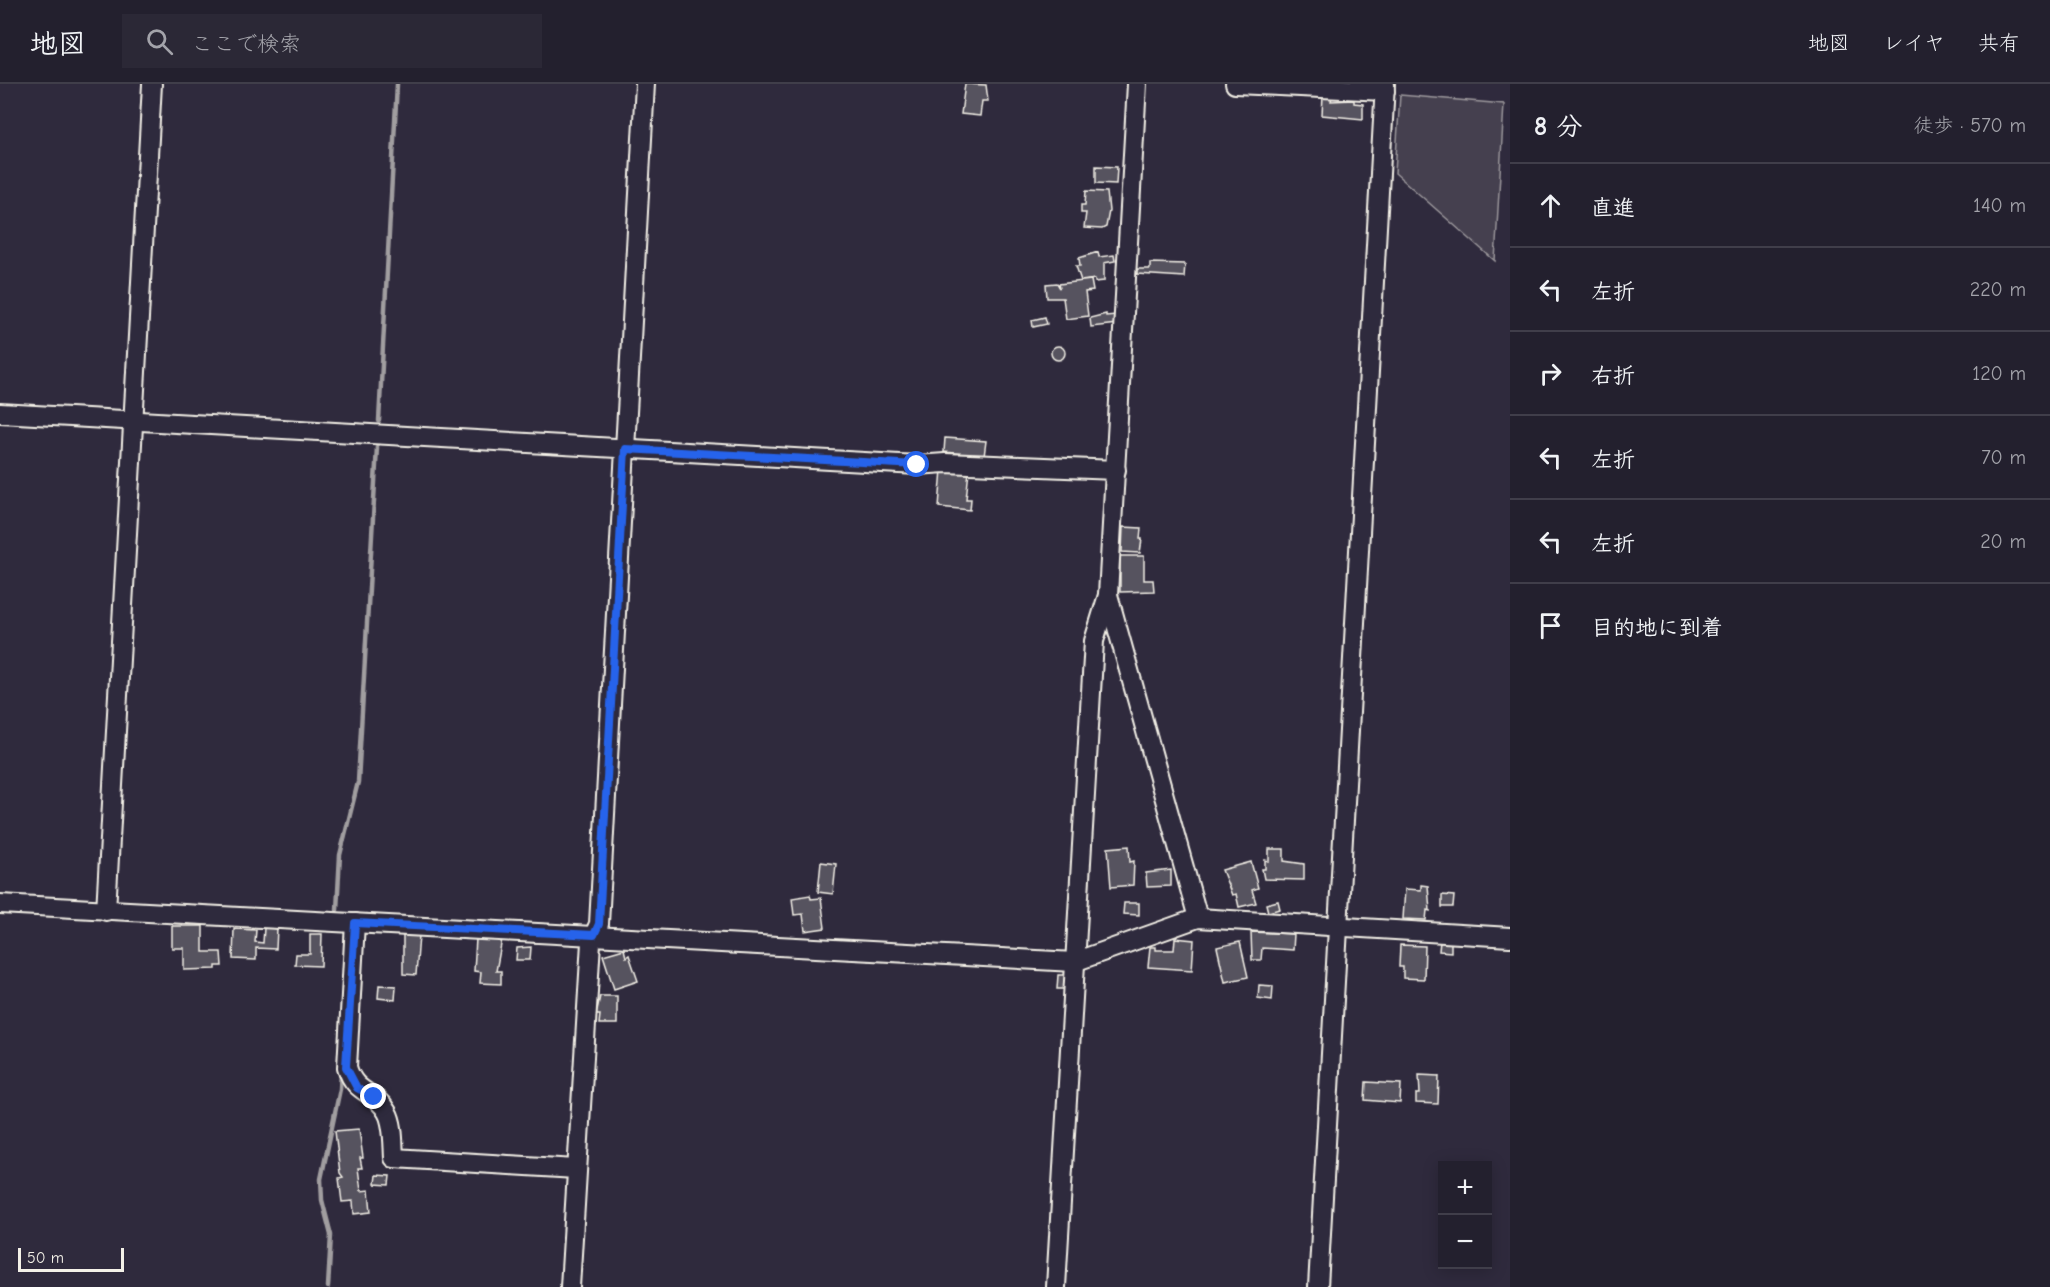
<!DOCTYPE html>
<html lang="ja">
<meta charset="utf-8">
<style>
:root{--surface:#23202e;--page:#2b2836;--text:#f1f3f6;--muted:#a3a3aa;--line:#403e4a}
body{margin:0;font-family:"Comic Neue","Klee One",sans-serif;background:var(--page);color:var(--text)}
.controls{position:absolute;right:18px;bottom:18px;display:grid;overflow:hidden;border-radius:0px;box-shadow:0 3px 15px #0003}
.controls button{width:54px;height:54px;display:grid;place-items:center;padding:0;border:0;border-bottom:2px solid var(--line);background:var(--surface);color:var(--text);font:30px sans-serif}
.scale{position:absolute;left:18px;bottom:15px;width:106px;box-sizing:border-box;padding-left:6px;border:3px solid #f4f1e8;border-top:0;font-size:16px;line-height:21px;white-space:nowrap;color:#f4f1e8;-webkit-text-stroke:4px #2f2a3d;paint-order:stroke}
.stop{position:absolute;width:18px;height:18px;margin:-14px;border:4px solid #2563eb;border-radius:50%;background:#fff}
.stop.end{background:#2563eb;border-color:#fff;box-shadow:0 2px 6px #0008}
.list{margin:0;padding:0;list-style:none}
h2{display:flex;justify-content:space-between;align-items:center;height:78px;margin:0;padding:0 24px;font-size:26px}
h2 small{font-size:20px;font-weight:400;color:var(--muted)}
.list li{display:grid;grid-template-columns:39px 1fr auto;gap:18px;align-items:center;box-sizing:border-box;height:84px;padding:0 24px;border-top:2px solid var(--line)}
.list b{display:block;font-size:22px;white-space:nowrap}
.list em{font-size:20px;font-style:normal;color:var(--muted)}
.icon{flex:none;width:33px;height:33px;fill:none;stroke:currentColor;stroke-width:2;stroke-linecap:round;stroke-linejoin:round}
.map{position:relative;flex:none;width:1510px;height:1203px;overflow:hidden}
header{display:flex;align-items:center;gap:36px;box-sizing:border-box;height:84px;padding:0 30px;background:var(--surface);border-bottom:2px solid var(--line)}
header strong{font-size:28px}
nav{display:flex;gap:33px;margin-inline-start:auto;font-size:21px}
.search{width:420px;height:54px;background:var(--page);display:flex;align-items:center;gap:15px;box-sizing:border-box;padding:0 21px;border-radius:0px;color:var(--muted);font-size:22px}
main{display:flex}
aside{flex:1;background:var(--surface)}
.map>svg:first-child{display:block}
</style>
<header>
<strong>地図</strong>
<div class="search"><svg class="icon" aria-label="search" viewBox="0 0 24 24"><circle cx="10" cy="10" r="6"/><path d="M15 15l6 6"/></svg>ここで検索</div>
<nav><a>地図</a><a>レイヤ</a><a>共有</a></nav>
</header>
<main>
<div class="map">
<svg width="1510" height="1203" viewBox="0 0 1510 1203">
<rect width="100%" height="100%" fill="#2f2a3d"/>
<filter id="ink" filterUnits="userSpaceOnUse"><feTurbulence type="fractalNoise" baseFrequency=".0167" numOctaves="2"/><feDisplacementMap in="SourceGraphic" scale="12" xChannelSelector="R" yChannelSelector="G"/><feConvolveMatrix kernelMatrix="1 2 1 2 8 2 1 2 1" color-interpolation-filters="sRGB"/></filter>
<g filter="url(#ink)">
<!-- green -->
<polygon fill="#454050" stroke="#9c989c" stroke-width="1.5" points="1400,11 1504,20 1495,177 1395,89"/>
<g fill="none" stroke-linecap="round" stroke-linejoin="round">
<!-- stream -->
<g stroke="#a19ea0" stroke-width="4.5">
<polyline points="379,337 397,0"/>
<polyline points="337,826 340,771 358,698 377,363"/>
<polyline points="328,1203 331,1151 322,1116 321,1095 340,1005 341,987"/>
</g>
</g>
<!-- building -->
<g fill="#56525f" stroke="#f4f1e8" stroke-width="1.5">
<polygon points="965,0 986,1 988,17 982,17 980,32 961,30"/>
<polygon points="1323,12 1332,13 1331,17 1354,16 1354,19 1363,20 1363,35 1322,31"/>
<polygon points="1096,82 1117,83 1116,100 1096,99"/>
<polygon points="1086,107 1107,108 1109,127 1106,143 1102,145 1084,144 1086,129 1081,129 1081,121 1085,121"/>
<polygon points="1098,168 1099,173 1114,171 1115,177 1104,179 1104,197 1095,198 1095,195 1081,197 1076,182 1080,182 1079,174"/>
<polygon points="1150,179 1185,180 1184,193 1137,190 1137,185 1150,185"/>
<polygon points="1091,196 1093,207 1085,208 1088,232 1066,235 1063,214 1047,214 1046,200 1057,199 1060,204 1059,200"/>
<polygon points="1106,230 1106,232 1116,231 1117,240 1091,243 1090,234"/>
<polygon points="1045,233 1047,240 1033,243 1032,236"/>
<circle cx="1058" cy="269" r="7"/>
<polygon points="945,354 986,357 984,372 944,368"/>
<polygon points="942,385 969,387 966,415 971,415 970,426 939,423"/>
<polygon points="1123,443 1141,444 1140,455 1142,455 1140,469 1122,468"/>
<polygon points="1120,472 1144,472 1144,496 1153,496 1154,507 1120,508"/>
<polygon points="1129,762 1130,778 1134,777 1133,801 1111,803 1108,764"/>
<polygon points="1269,765 1284,765 1284,777 1304,780 1304,796 1264,795 1262,785 1265,785 1265,776 1269,777"/>
<polygon points="821,778 836,780 833,810 818,808"/>
<polygon points="1251,778 1258,804 1252,806 1256,819 1239,823 1236,810 1232,811 1222,786"/>
<polygon points="1171,786 1171,802 1147,803 1146,789"/>
<polygon points="1421,801 1428,802 1430,827 1427,826 1426,836 1403,835 1405,805 1421,806"/>
<polygon points="810,811 811,815 821,814 825,844 805,847 803,830 794,831 792,814"/>
<polygon points="1442,811 1454,812 1453,823 1442,823"/>
<polygon points="1278,817 1280,825 1268,828 1266,820"/>
<polygon points="1124,819 1139,819 1139,831 1123,830"/>
<polygon points="172,842 203,842 203,868 221,868 222,882 216,882 216,885 184,886 184,864 172,864"/>
<polygon points="264,844 277,844 276,865 256,864 256,876 233,875 234,845 256,846 255,858 263,859"/>
<polygon points="1251,848 1294,850 1293,866 1262,864 1261,876 1252,876"/>
<polygon points="310,850 322,850 321,882 295,881 296,870 310,870"/>
<polygon points="403,850 419,851 416,891 403,890"/>
<polygon points="1175,854 1194,856 1192,886 1148,883 1150,863 1156,863 1156,866 1174,866"/>
<polygon points="476,855 502,855 496,887 501,887 501,900 480,899 481,888 474,887"/>
<polygon points="1440,857 1451,858 1451,868 1439,867"/>
<polygon points="1240,858 1248,893 1225,898 1217,863"/>
<polygon points="1400,861 1425,862 1424,895 1403,894 1403,883 1399,883"/>
<polygon points="531,863 530,876 516,876 517,864"/>
<polygon points="624,865 626,873 629,871 638,897 614,905 603,871"/>
<polygon points="1058,891 1065,891 1064,905 1057,905"/>
<polygon points="379,901 396,902 395,916 378,914"/>
<polygon points="1259,901 1273,902 1272,916 1258,914"/>
<polygon points="600,912 617,912 617,940 599,940 600,931 596,931"/>
<polygon points="1419,991 1439,992 1438,1020 1416,1019 1416,1010 1420,1010"/>
<polygon points="1366,998 1401,1000 1400,1019 1365,1016"/>
<polygon points="359,1045 363,1074 360,1074 362,1084 358,1084 361,1107 369,1106 371,1128 354,1130 353,1117 342,1118 339,1094 343,1093 340,1089 335,1047"/>
<polygon points="376,1091 390,1092 389,1101 375,1100"/>
</g>
<g fill="none" stroke-linecap="round" stroke-linejoin="round">
<defs>
<g id="minor">
<polyline points="1235,0 1385,7"/>
<polyline points="0,329 917,381 945,379 1116,386"/>
<polyline points="1108,511 1198,834"/>
<polyline points="0,820 1074,878 1198,834 1510,853"/>
<polyline points="106,827 152,0"/>
<path d="M 355,839 L 347,983 C 355,1011 375,1006 387,1028 C 394,1040 393,1060 394,1074 L 576,1085"/>
<polyline points="570,1203 591,858 599,840 645,0"/>
<polyline points="1056,1203 1094,557 1108,511 1137,0"/>
<polyline points="1318,1203 1385,0"/>
</g>
</defs>
<!-- minor casing -->
<use href="#minor" stroke="#f4f1e8" stroke-width="22"/>
<!-- minor -->
<use href="#minor" stroke="#2f2a3d" stroke-width="18"/>
</g>
</g>
<g fill="none" stroke-linecap="round" stroke-linejoin="round" filter="url(#ink)">
<!-- route -->
<polyline stroke="#2563eb" stroke-width="8" points="374,1013 357,1004 346,983 355,839 594,851 599,840 625,365 917,381"/>
</g>
</svg>
<div class="controls">
<button>+</button>
<button>−</button>
</div>
<div class="scale">50 m</div>
<div class="stop" style="left:917px;top:381px"></div>
<div class="stop end" style="left:374px;top:1013px"></div>
</div>
<aside>
<h2>8 分<small>徒歩 · 570 m</small></h2>
<ul class="list">
<li><svg class="icon" aria-label="ahead" viewBox="0 0 24 24"><path d="M12 20V5M6 11l6-6 6 6"/></svg><div><b>直進</b></div><em>140 m</em></li>
<li><svg class="icon" aria-label="left" viewBox="0 0 24 24"><path d="M17 20v-9H6M10 6l-5 5 5 5"/></svg><div><b>左折</b></div><em>220 m</em></li>
<li><svg class="icon" aria-label="right" viewBox="0 0 24 24"><path d="M7 20v-9h11M14 6l5 5-5 5"/></svg><div><b>右折</b></div><em>120 m</em></li>
<li><svg class="icon" aria-label="left" viewBox="0 0 24 24"><path d="M17 20v-9H6M10 6l-5 5 5 5"/></svg><div><b>左折</b></div><em>70 m</em></li>
<li><svg class="icon" aria-label="left" viewBox="0 0 24 24"><path d="M17 20v-9H6M10 6l-5 5 5 5"/></svg><div><b>左折</b></div><em>20 m</em></li>
<li><svg class="icon" aria-label="arrive" viewBox="0 0 24 24"><path d="M6 21V4h12l-3 4 3 4H6"/></svg><div><b>目的地に到着</b></div></li>
</ul>
</aside>
</main>
